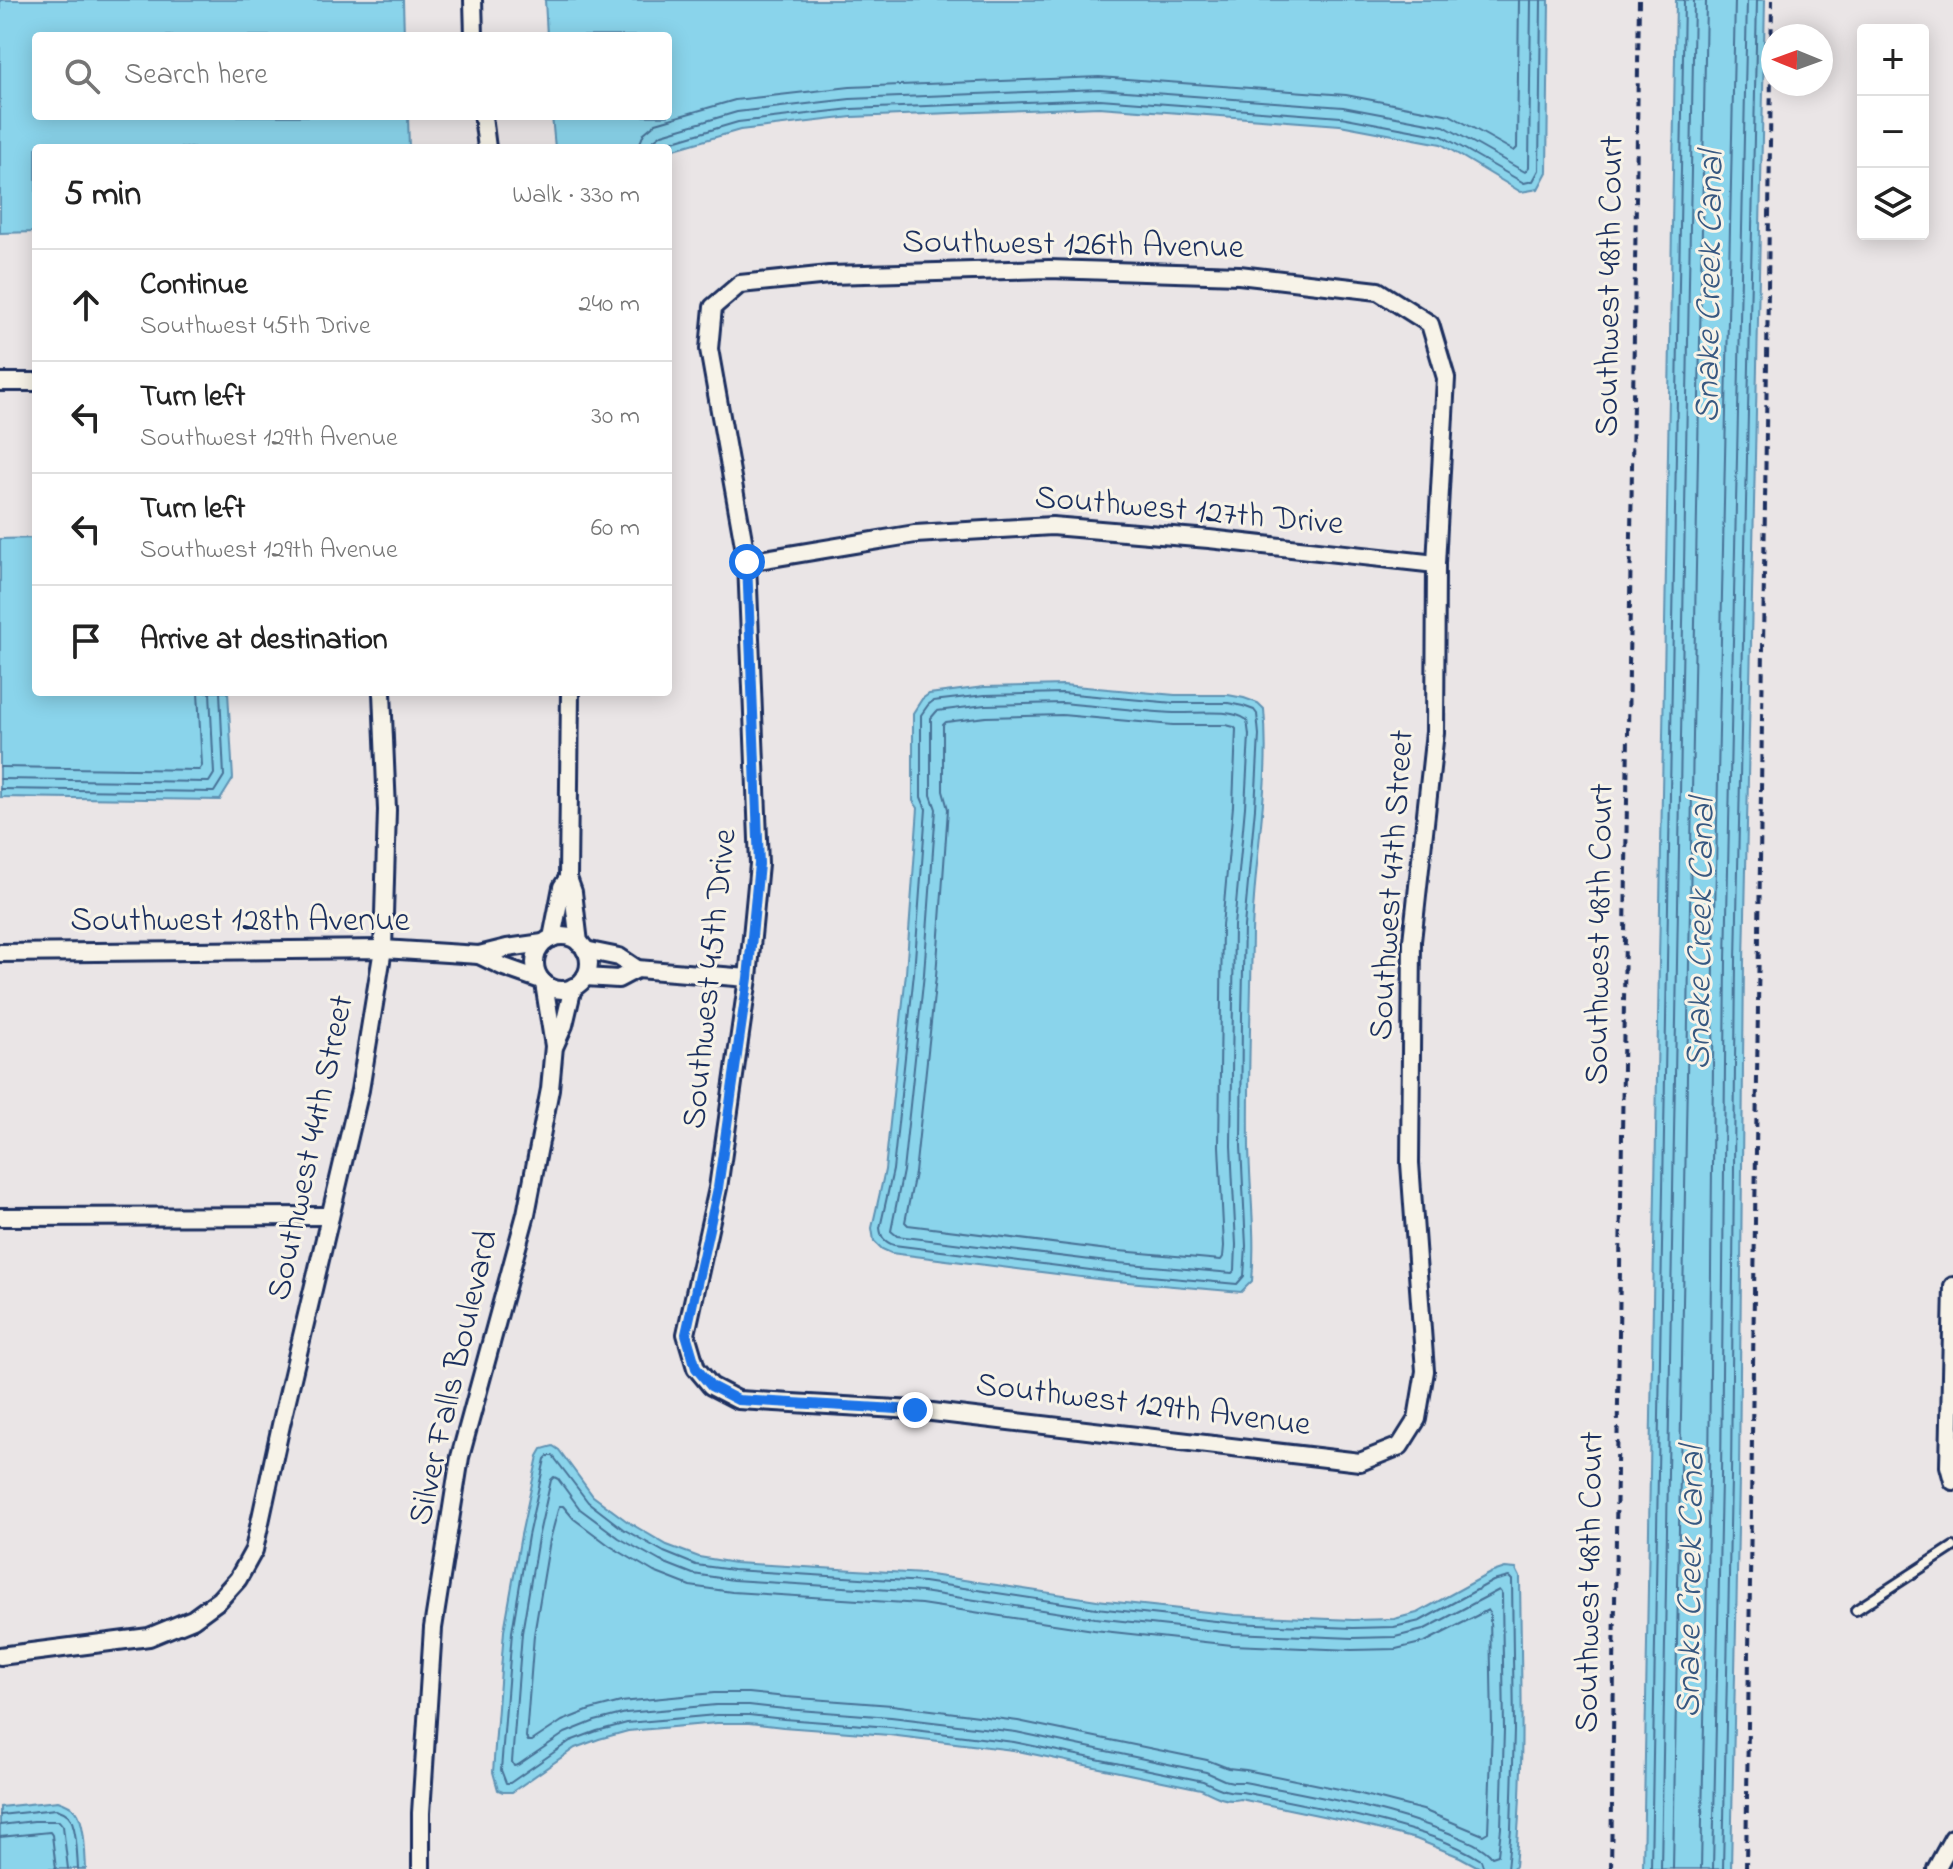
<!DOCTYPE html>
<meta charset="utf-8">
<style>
:root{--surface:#fff;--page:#f6f6f6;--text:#222;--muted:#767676;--line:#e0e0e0}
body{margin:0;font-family:"Indie Flower",sans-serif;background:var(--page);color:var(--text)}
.controls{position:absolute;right:24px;top:24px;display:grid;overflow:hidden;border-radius:8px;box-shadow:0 4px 20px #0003}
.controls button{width:72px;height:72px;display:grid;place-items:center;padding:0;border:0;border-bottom:2px solid var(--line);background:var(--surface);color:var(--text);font:40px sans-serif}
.compass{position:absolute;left:1761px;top:24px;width:72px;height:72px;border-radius:50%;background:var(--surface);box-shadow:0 4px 20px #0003;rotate:271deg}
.stop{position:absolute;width:24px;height:24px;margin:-18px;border:6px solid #1a73e8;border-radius:50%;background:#fff}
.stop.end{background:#1a73e8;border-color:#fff;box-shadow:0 2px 8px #0008}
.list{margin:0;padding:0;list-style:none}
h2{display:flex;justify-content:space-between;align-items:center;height:104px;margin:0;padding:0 32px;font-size:34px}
h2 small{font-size:26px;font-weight:400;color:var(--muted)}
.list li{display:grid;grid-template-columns:52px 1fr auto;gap:24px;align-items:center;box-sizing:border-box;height:112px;padding:0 32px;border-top:2px solid var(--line)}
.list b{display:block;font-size:30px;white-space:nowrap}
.list p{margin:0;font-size:26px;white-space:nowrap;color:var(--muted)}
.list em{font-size:26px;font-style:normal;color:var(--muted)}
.icon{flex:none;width:44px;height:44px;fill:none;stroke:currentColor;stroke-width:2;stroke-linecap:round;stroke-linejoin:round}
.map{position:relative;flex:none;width:1953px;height:1869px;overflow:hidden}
.search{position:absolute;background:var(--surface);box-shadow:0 4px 20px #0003;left:32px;top:32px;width:640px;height:88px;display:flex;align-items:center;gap:20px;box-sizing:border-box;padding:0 28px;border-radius:8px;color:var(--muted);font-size:30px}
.panel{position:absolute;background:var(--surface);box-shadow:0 4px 20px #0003;left:32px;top:144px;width:640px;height:552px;border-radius:8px}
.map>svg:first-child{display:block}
</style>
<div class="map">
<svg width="1953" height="1869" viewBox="0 0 1953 1869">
<rect width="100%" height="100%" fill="#eae5e6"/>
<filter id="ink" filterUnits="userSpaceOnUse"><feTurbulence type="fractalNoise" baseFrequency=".0125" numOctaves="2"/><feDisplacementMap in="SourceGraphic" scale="16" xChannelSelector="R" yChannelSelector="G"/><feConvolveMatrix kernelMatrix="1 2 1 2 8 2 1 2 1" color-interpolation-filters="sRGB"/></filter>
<g filter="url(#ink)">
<!-- water -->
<g fill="#8ad4eb" stroke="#5e92b3" stroke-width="2">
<polygon points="0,0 403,0 404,36 36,36 36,116 408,116 409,148 36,148 36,232 0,233"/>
<polygon points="545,0 1549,0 1547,172 1538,189 1521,192 1441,144 1340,125 1099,107 852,117 740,130 668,151 668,148 555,148 552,116 668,116 668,36 547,36"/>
<polygon points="1676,0 1765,0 1744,961 1739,1478 1731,1869 1643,1869"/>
<polygon points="36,538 36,692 228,692 233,779 220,800 0,797 0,539"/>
<path d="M 1063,685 L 1175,695 L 1228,695 L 1244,698 L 1258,703 L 1264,709 C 1271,784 1254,858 1252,933 C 1251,1004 1248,1076 1249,1147 C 1250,1192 1256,1236 1252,1281 L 1241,1292 L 1105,1280 L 891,1253 L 882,1249 L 874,1241 L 872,1228 L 885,1170 L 906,973 L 918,808 L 913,801 L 913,713 L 922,699 L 929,694 L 984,687 Z"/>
<path d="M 553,1446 L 559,1450 L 593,1496 L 628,1522 L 667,1545 L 699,1557 L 735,1563 L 924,1574 L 1097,1600 L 1235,1615 L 1353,1620 L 1394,1619 L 1417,1613 L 1490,1573 L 1505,1568 L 1516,1569 L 1520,1577 C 1521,1673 1525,1770 1515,1866 L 1513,1869 L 1482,1869 L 1460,1857 L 1416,1839 L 1342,1820 L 1240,1799 C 1227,1803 1213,1795 1201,1789 L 1013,1750 L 889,1735 L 783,1727 L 749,1723 L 717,1723 L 628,1731 L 599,1739 L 575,1748 L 512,1792 L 503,1792 L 498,1790 L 493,1772 L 504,1631 L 521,1535 L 538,1456 L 542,1449 Z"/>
<path d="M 58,1801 C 64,1803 71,1806 76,1811 C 85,1822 85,1854 86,1869 L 0,1869 L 0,1807 Z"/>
</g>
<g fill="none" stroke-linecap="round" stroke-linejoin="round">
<!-- shore -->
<g stroke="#477196" stroke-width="2">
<polyline points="638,148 644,133 656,123 735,100 850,87 1099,77 1346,95 1450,115 1514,151 1517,148 1519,0"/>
<polyline points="651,148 654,140 662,134 737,112 850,99 1099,89 1343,107 1444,126 1525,172 1529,167 1531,0"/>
<polyline points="661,148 667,143 738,122 851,109 1100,99 1341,117 1442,136 1524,183 1533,181 1539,170 1541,0"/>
<path d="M 1062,693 L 1174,703 L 1228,703 L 1243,706 L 1254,710 L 1257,714 L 1259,735 L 1255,808 L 1244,926 L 1242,1015 L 1241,1146 L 1246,1246 L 1244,1276 L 1237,1284 L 1106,1272 L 894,1245 C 885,1242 881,1238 880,1228 L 893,1170 L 914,973 L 926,809 L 921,797 L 921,715 L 928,705 L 933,701 L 985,695 Z"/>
<path d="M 1062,703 C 1099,706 1137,711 1174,713 C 1195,714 1231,708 1247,720 L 1249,735 L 1245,807 L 1234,926 L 1231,1146 L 1236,1245 L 1235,1270 L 1232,1273 L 1107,1262 L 897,1236 L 891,1231 L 903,1171 L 924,974 L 936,809 L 931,795 L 931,718 L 937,711 L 985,705 Z"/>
<polygon points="1062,715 1173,725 1226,725 1234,727 1236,729 1233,806 1222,926 1219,1146 1224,1246 1223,1257 1221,1260 1108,1250 908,1225 905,1222 915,1173 936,976 948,809 943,791 943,725 946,722 986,717"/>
<polyline points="0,767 199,770 202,766 198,692"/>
<polyline points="0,779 209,782 214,774 210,692"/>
<polyline points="0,789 214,792 224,776 220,692"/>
<path d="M 554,1477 L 558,1479 L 580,1509 L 619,1538 L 660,1561 L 693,1574 L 733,1580 L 922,1592 L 1095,1618 L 1233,1633 L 1353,1638 L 1395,1637 L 1423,1630 L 1499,1590 L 1502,1594 L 1504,1730 L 1501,1828 L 1498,1855 L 1492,1857 C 1481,1845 1464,1839 1449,1833 C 1384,1807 1313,1796 1244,1782 L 1233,1782 L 1224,1780 L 1206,1772 L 1016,1732 L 891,1717 L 785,1709 L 749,1705 L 716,1705 L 626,1713 L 595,1721 L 565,1733 L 518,1765 L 514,1766 L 512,1762 L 522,1633 L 538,1538 L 551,1480 Z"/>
<polygon points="559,1506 563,1506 574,1519 610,1546 654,1572 690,1586 732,1592 921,1604 1094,1630 1232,1645 1352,1650 1396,1649 1425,1642 1488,1610 1490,1614 1492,1729 1488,1832 1483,1835 1423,1810 1349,1791 1246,1770 1228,1768 1207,1760 1018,1721 892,1705 786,1697 749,1693 714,1693 621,1702 590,1710 562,1721 532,1741 528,1741 526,1737 534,1635 550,1540"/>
<path d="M 0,1815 L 56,1809 C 62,1811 64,1811 68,1815 C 77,1824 77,1856 78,1869"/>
<polyline points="0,1825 34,1821 59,1821 63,1826 68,1869"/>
<polyline points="0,1837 50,1832 52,1835 56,1869"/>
<path d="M 1484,1869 L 1481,1860 C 1451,1841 1417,1831 1382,1822 C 1336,1810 1289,1801 1242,1792 C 1227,1793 1216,1787 1203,1781 L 1014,1742 L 890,1727 L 784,1719 L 749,1715 L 716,1715 L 627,1723 L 597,1731 L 570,1741 L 510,1783 L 506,1783 L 501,1770 L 512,1632 L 528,1536 L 545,1459 L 548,1456 L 553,1456 L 588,1502 L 623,1529 L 664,1552 L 696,1565 L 733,1570 L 924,1582 L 1096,1608 L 1234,1623 L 1353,1628 L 1394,1627 L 1420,1621 L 1493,1581 L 1509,1577 L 1512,1580 L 1514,1730 L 1511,1829 L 1507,1869"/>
<polyline points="1651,1869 1684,0"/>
<polyline points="1661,1869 1694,0"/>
<polyline points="1673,1869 1706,0"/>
<polyline points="1701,1869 1709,1478 1714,960 1735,0"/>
<polyline points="1713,1869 1721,1478 1726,961 1747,0"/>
<polyline points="1723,1869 1731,1478 1736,961 1757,0"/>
</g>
<defs>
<polyline id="lane" points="1856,1610 1953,1547"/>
<g id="street">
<polyline points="473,0 474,36"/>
<polyline points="483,116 487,148"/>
<polygon points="1049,269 1239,275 1378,291 1430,324 1446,378 1436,564 1435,732 1412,941 1410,1163 1425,1371 1417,1419 1400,1446 1360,1462 915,1410 738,1400 711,1386 696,1368 686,1334 718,1188 748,978 759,864 747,562 709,349 713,307 740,284 829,275"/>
<polyline points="0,382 36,382"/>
<polyline points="747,562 915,534 1052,526 1209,539 1436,564"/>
<polyline points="570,692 568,878 573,892 579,943"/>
<circle cx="562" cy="963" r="27"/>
<polyline points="552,938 562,887 568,878"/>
<polyline points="585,950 619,957 637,969 748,978"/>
<polyline points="0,953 383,949 479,955 507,948 543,943"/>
<polyline points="479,955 504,967 541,980"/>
<polyline points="585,977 618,979 637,969"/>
<polyline points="555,1045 564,1025 573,987"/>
<polyline points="0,1217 330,1216"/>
<polyline points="1953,1286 1949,1466 1953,1481"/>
<polyline points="0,1656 149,1637 193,1619 219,1600 238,1579 254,1550 281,1425 360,1090 383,949 387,810 382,692"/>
<polyline points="421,1869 421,1813 433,1628 460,1457 526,1214 550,1089 554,1046 544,983"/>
<polyline points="1936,1869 1953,1838"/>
</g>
</defs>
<!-- lane casing -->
<use href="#lane" stroke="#1b2f5e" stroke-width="14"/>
<!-- street casing -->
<use href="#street" stroke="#1b2f5e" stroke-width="22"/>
<!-- path -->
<g stroke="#1b2f5e" stroke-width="4" stroke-dasharray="8 6" stroke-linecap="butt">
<polyline points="1611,1869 1639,0"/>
<polyline points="1746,1869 1772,0"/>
</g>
<!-- lane -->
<use href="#lane" stroke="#f7f3e8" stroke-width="8"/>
<!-- street -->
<use href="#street" stroke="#f7f3e8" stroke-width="16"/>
</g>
</g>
<g fill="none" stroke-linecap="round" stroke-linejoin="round" filter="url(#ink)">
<!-- route -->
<polyline stroke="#1a73e8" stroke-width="10" points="747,562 759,864 748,978 718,1188 686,1334 696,1368 711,1386 738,1400 915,1410"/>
</g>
<g text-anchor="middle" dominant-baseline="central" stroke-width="6" stroke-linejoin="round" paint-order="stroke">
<!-- street labels -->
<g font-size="34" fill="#1b2f5e" stroke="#f7f3e8">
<text transform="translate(1073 246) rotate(1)">Southwest 126th Avenue</text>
<text transform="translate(1611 286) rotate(-89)">Southwest 48th Court</text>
<text transform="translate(1189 512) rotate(5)">Southwest 127th Drive</text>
<text transform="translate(1393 885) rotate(-86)">Southwest 47th Street</text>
<text x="240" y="922">Southwest 128th Avenue</text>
<text transform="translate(1601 934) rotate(-89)">Southwest 48th Court</text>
<text transform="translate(711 979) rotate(-84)">Southwest 45th Drive</text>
<text transform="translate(312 1148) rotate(-78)">Southwest 44th Street</text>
<text transform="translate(455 1378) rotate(-77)">Silver Falls Boulevard</text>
<text transform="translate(1143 1406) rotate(7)">Southwest 129th Avenue</text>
<text transform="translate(1591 1582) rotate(-89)">Southwest 48th Court</text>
</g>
<!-- water labels -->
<g font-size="36" font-style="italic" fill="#375881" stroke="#f7f3e8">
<text transform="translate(1711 287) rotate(-89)">Snake Creek Canal</text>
<text transform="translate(1702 934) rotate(-89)">Snake Creek Canal</text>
<text transform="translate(1692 1582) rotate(-89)">Snake Creek Canal</text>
</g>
</g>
</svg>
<div class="controls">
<button>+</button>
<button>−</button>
<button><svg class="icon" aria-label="layers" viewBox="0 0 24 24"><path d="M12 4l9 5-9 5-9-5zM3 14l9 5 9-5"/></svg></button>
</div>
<svg class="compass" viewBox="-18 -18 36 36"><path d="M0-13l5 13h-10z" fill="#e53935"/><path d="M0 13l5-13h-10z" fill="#767676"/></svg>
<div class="stop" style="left:747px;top:562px"></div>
<div class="stop end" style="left:915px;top:1410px"></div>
<div class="search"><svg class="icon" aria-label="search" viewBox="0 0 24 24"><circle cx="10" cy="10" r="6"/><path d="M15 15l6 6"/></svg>Search here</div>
<section class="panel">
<h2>5 min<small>Walk · 330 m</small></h2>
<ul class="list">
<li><svg class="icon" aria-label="ahead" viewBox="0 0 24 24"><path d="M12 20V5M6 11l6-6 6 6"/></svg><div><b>Continue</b><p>Southwest 45th Drive</p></div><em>240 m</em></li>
<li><svg class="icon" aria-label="left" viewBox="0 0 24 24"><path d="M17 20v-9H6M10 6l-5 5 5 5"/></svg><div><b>Turn left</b><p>Southwest 129th Avenue</p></div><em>30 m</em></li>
<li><svg class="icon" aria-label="left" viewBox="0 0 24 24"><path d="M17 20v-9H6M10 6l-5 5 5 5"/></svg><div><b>Turn left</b><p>Southwest 129th Avenue</p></div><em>60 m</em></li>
<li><svg class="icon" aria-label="arrive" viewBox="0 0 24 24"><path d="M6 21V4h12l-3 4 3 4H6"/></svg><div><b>Arrive at destination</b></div></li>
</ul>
</section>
</div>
